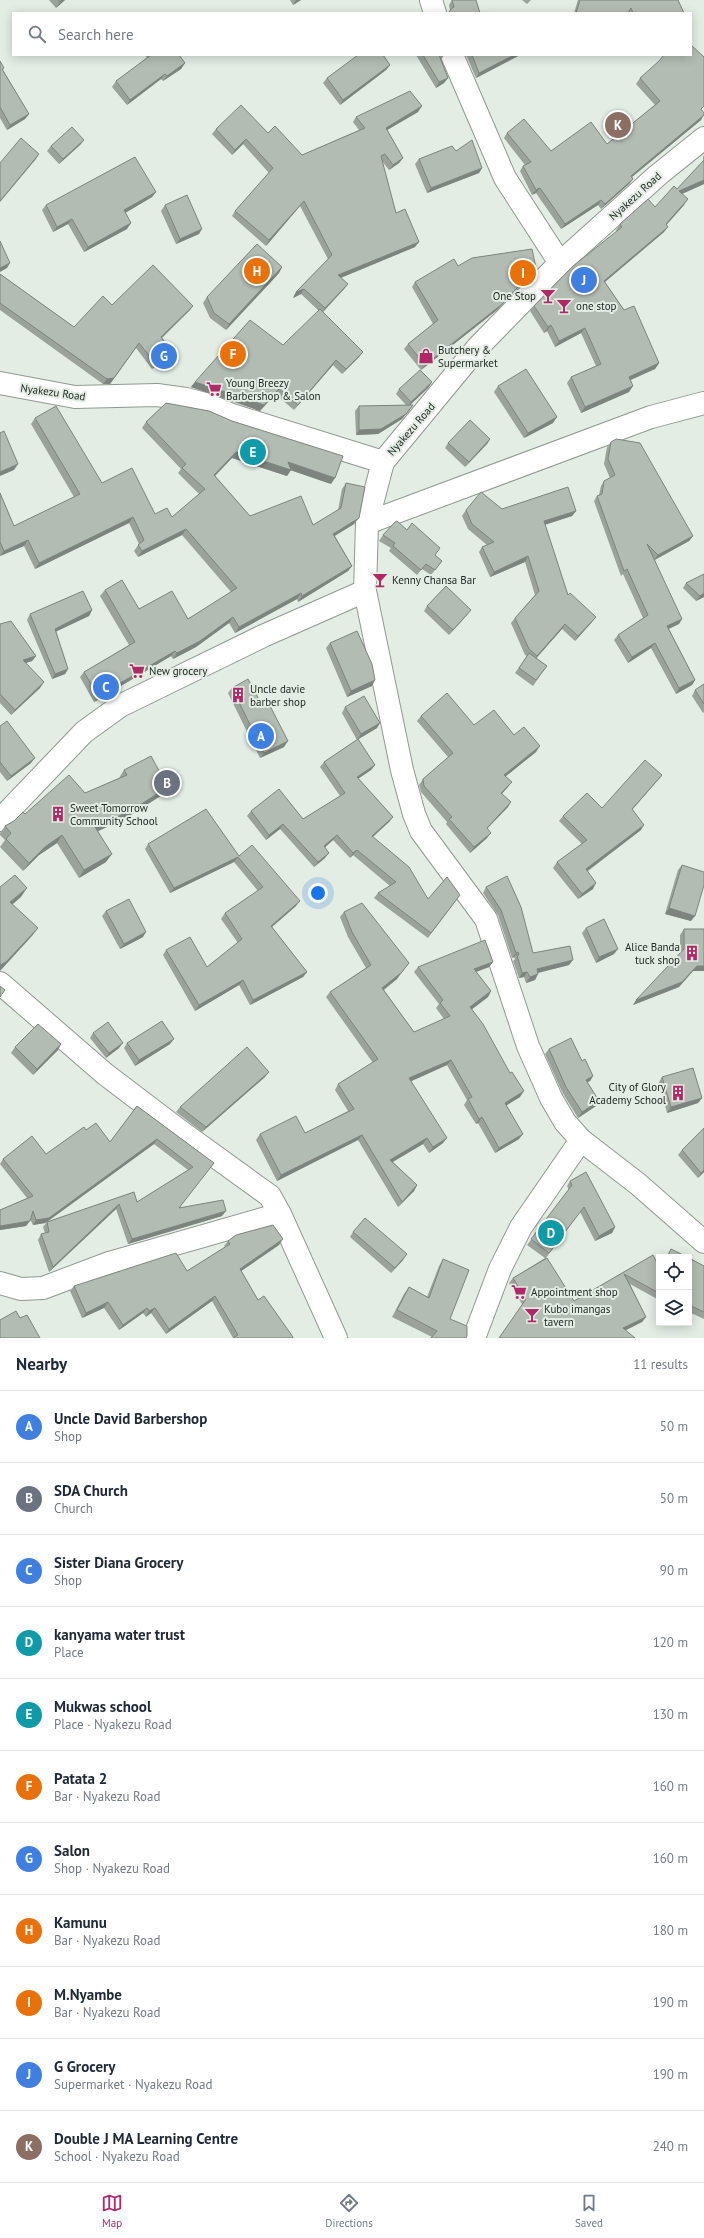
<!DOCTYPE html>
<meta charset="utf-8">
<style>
:root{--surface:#fff;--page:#f6f6f7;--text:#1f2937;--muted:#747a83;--line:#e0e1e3;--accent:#b12867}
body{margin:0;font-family:"PT Sans",sans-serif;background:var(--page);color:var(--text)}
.controls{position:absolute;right:12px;bottom:12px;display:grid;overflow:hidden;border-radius:0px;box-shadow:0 2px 10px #0003}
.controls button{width:36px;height:36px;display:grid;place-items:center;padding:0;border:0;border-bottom:1px solid var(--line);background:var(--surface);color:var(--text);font:20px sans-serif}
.you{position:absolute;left:318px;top:893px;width:14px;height:14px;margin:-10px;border:3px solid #fff;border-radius:50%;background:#1a73e8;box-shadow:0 0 0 6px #1a73e833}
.badge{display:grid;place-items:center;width:26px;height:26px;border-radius:50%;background:var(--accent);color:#fff;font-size:13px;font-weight:700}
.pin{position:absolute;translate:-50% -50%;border:2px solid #fff;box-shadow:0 1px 4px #0006}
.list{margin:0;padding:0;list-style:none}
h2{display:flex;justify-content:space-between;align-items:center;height:52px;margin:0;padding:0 16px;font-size:17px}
h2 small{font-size:13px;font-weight:400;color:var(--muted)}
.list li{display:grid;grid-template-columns:26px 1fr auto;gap:12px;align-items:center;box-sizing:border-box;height:72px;padding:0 16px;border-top:1px solid var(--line)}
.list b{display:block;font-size:15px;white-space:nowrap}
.list p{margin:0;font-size:13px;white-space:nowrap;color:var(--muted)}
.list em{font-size:13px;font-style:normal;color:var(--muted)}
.icon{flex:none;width:22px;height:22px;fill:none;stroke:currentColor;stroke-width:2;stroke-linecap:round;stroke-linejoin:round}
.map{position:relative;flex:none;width:704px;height:1338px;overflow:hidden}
.search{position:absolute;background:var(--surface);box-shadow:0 2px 10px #0003;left:12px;right:12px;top:12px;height:44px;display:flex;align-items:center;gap:10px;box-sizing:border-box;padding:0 14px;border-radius:0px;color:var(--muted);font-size:15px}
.sheet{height:844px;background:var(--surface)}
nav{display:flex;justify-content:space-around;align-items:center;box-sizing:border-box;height:56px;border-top:1px solid var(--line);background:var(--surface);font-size:11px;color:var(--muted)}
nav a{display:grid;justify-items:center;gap:2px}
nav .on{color:var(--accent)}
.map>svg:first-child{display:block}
</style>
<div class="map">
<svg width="704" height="1338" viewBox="0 0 704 1338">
<rect width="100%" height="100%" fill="#e3ede4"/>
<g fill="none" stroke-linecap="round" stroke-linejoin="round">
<defs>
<g id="minor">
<polyline points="431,0 435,13"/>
<polyline points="452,55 505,178 560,263"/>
<polyline points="0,383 75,397 157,395 186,399 209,405 232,415 383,462 478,347 560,263 658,175 704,138"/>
<polyline points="383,462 367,523 365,591 402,770 414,814 421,831 486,919 528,1046 551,1098 565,1122 581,1140 638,1184 704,1242"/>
<polyline points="367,523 651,417 704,403"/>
<polyline points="0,820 84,732 120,706 263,636 365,591"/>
<polyline points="0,983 105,1074 180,1131 270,1196 280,1214 336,1338"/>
<polyline points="0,1283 21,1289 43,1288 109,1263 280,1214"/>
<polyline points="474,1338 500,1269 521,1227 581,1140"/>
</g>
</defs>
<!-- minor casing -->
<use href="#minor" stroke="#909991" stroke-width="24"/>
<!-- minor -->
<use href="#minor" stroke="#fff" stroke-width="22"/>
</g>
<!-- wall -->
<g fill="#9aa29a" fill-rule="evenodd">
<polygon points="49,0 65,0 56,8"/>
<polygon points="290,0 301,0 293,5"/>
<polygon points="452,0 480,13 448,13 450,10 449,5"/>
<polygon points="522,0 531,0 527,4"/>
<polygon points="578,0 678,0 684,13 574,13"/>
<polygon points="145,55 179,55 185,63 181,69 163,81 161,79 127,105 112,87 116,81 147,58"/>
<polygon points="416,55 444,55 441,60 448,78 444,83 436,88"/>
<polygon points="466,55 520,55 476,78"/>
<polygon points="0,61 3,70 29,114 25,119 7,130 0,118"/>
<polygon points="390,65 386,70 340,105 323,83 327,78"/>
<polygon points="640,78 702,110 701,120 632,177 633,179 629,184 601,209 598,205 561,229 536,193 532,195 520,171 523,166 525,165 504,138 507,133 551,151 607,144 655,105 636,84"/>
<polygon points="418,112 387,130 403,158 399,163 389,170 382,161 396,213 415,247 341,278 348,284 344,289 323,312 363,352 359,357 342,374 333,365 294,410 275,394 260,411 191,387 195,382 283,345 319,311 301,294 293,298 296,292 328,259 300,206 266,246 232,216 235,211 269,173 243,144 232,155 212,134 216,129 268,133 302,155 359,130 353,122 356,117"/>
<polygon points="84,140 80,145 59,164 47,151 51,146"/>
<polygon points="456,151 482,168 479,173 427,193 415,164 419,159"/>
<polygon points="704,155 704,184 682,194 684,205 666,225 664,232 605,282 659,363 655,369 631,380 629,392 581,413 567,383 571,377 596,366 581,333 555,347 547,331 544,333 530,311 534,306 617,231 616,230 620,224 655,207 677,189 703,161 703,157"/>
<polygon points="156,192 152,197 125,213 127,229 84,252 68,224 53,232 42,210 46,205"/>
<polygon points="165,205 199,234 176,244 161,211"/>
<polygon points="458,266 536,268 532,273 497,310 421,370 404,349 408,344 433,324 412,287 415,282"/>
<polygon points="282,267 279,273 226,330 210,318 203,303 207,297"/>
<polygon points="0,274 74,327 112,305 193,306 189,311 162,338 172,351 168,356 152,369 136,348 110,384 103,384 0,310"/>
<polygon points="432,382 428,388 410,405 409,411 402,419 378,434 356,435 355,411 359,406 406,405 396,394 399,389"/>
<polygon points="498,386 553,423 524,438 494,392"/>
<polygon points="166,403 331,484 291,470 287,476 232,458 215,476 250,516 313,525 338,510 342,489 346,483 354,524 335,536 352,566 348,571 298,602 297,599 235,633 229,623 196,647 173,659 171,656 94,702 80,677 84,672 129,645 100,596 105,590 139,609 188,619 231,592 182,535 138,557 134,551 139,544 129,523 35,569 24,546 0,556 0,493 14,526 74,497 31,424 35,418 102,483 155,514 172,517 199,494 178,473 181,469 142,428 146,422"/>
<polygon points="490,439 487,444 465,467 445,448 448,443"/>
<polygon points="611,442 693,536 689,541 655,560 679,624 669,629 695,680 692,685 676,694 651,648 628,663 614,640 618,635 643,618 623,574 621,576 594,501 597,496 599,495 601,486 604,481 610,478 604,464 607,447"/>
<polygon points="502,509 576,511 572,516 545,525 568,595 592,622 575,641 562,629 536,658 547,666 533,686 515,673 527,656 525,655 511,623 515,618 535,595 525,562 490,577 479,552 482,547 487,545 468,529 462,516 466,510"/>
<polygon points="383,535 435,555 442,561 431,575 422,569 417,575 389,551 391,548 379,541"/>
<polygon points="704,574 704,597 696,601 683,588 686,583"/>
<polygon points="427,606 467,615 449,635 424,611"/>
<polygon points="92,610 89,616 56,631 68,669 65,674 52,679 27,620 30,614"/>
<polygon points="0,624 36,656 32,661 26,663 40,688 11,715 0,703"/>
<polygon points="330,643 372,686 347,697 326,648"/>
<polygon points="704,684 704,712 703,713 692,696 695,690"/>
<polygon points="232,688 284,747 260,758 228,693"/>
<polygon points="345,707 377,728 358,739 375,765 371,770 358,779 393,817 389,822 373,837 428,899 460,895 428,938 374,898 378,893 390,886 353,855 350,858 333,840 325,847 325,858 314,867 280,829 266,840 247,816 251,811 303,819 340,796 320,767 324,762 357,740 342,713"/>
<polygon points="421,716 474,725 514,735 536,752 506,776 508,787 502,793 508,807 487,828 487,838 470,853 446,824 447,822 421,792 419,785 423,779 448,757 417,721"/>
<polygon points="0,726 31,763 7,781 0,772"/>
<polygon points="124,770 168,787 162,795 126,818 98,831 106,862 79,878 57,843 39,855 23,871 0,847 5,840 0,835 0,833 5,826 25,814 85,793 119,778"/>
<polygon points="662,775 658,780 632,810 641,830 588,871 593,889 578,899 553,868 557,862 582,844 559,821 563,816 602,808"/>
<polygon points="148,844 239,856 296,906 272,927 307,972 303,977 250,1005 239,985 195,1011 163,955 166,950 207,967 238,943 221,919 225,913 258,891 234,862 170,893 145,849"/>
<polygon points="682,865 691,921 665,914 678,870"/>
<polygon points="486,887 533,953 569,965 538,973 535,980 526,983 524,977 519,978 513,961 515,959 514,957 512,958 498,915 483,893"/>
<polygon points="106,911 143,937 120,949 102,916"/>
<polygon points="344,912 397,979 384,990 414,1032 444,1019 436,1008 439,1004 414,972 418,967 493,962 489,967 476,972 491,991 488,997 472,1009 520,1097 506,1105 519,1139 495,1153 478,1123 476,1124 464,1105 467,1100 447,1065 411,1081 443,1143 429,1153 423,1144 393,1162 417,1185 414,1191 398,1207 358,1140 277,1181 256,1140 260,1134 305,1133 348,1111 335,1090 338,1084 373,1063 326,997 330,992 366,968 348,937 340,917"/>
<polygon points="586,928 614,954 596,963 582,933"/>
<polygon points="684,929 693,971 679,987 633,1005 680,953 680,935"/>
<polygon points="93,1033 119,1048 106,1058 90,1038"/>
<polygon points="127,1043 170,1044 135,1066 124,1048"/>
<polygon points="61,1044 58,1050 33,1075 11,1053 15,1047"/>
<polygon points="549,1049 582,1061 593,1076 590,1081 587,1082 599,1101 596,1106 578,1118 562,1092 545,1054"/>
<polygon points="265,1077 202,1132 176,1112 180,1107"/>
<polygon points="662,1077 702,1098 698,1103 667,1113 659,1082"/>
<path d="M 137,1106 L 214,1163 L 179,1208 L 222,1216 L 128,1244 L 116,1209 L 49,1272 L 38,1240 L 41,1234 L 45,1233 L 43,1227 L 47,1222 L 45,1223 L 33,1225 L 30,1219 L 26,1226 L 0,1230 L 0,1210 L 27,1198 L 0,1164 L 3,1159 L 46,1154 L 86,1130 L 110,1142 ZM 154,1144 L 188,1170 L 137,1202 L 134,1192 L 47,1222 Z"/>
<polygon points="704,1128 704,1172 698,1178 678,1155 682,1150"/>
<polygon points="570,1181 615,1227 612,1233 595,1241 580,1212 546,1258 574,1301 653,1255 659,1267 659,1300 630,1284 646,1317 642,1322 626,1330 522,1304 509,1283 513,1278 545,1258 527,1245 569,1190 567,1186"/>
<polygon points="353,1232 403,1260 391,1273 350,1237"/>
<polygon points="228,1241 279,1245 241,1270 258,1300 293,1337 233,1338 212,1301 166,1334 151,1313 146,1317 143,1313 119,1330 104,1308 82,1318 70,1291 74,1286 187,1271 225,1247 224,1246"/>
<polygon points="689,1258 704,1266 704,1319 689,1312"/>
<polygon points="443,1259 450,1319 432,1337 392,1317 404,1294 409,1287 427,1297 439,1266"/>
</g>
<!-- shaded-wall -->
<g fill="#7d847d">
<polygon points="62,0 65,0 56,8 60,2"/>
<polygon points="296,0 301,0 293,5"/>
<polygon points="514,55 520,55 476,78 479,73"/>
<polygon points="185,63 181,69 163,81 167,76"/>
<polygon points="390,65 386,70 340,105 343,100"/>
<polygon points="165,74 161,79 127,105 130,100"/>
<polygon points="448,78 444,83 436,88 439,82"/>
<polygon points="422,106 418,112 382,133 386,128"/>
<polygon points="29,114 25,119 7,130 10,125"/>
<polygon points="704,115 701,120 627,181 631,176"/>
<polygon points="246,139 243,144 232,155 235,150"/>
<polygon points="84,140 80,145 59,164 63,159"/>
<polygon points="39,154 36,159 0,202 0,201"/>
<polygon points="403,158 399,163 389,170 393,165"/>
<polygon points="482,168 479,173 427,193 431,188"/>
<polygon points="633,179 629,184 601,209 605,204"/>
<polygon points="704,180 704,184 675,197 679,191"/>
<polygon points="540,188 536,193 532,195 536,190"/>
<polygon points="156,192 152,197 120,216 124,210"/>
<polygon points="688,199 684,205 662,230 666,224"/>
<polygon points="601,200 598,205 561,229 565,224"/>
<polygon points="304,201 300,206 266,246 269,240"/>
<polygon points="72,219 68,224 53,232 57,227"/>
<polygon points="131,223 127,229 84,252 88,247"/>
<polygon points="668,227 664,232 600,286 604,281"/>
<polygon points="202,229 199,234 176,244 180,239"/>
<polygon points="419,242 415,247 335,280 338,275"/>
<polygon points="10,263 7,268 0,272 0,268"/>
<polygon points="282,267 279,273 226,330 229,324"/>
<polygon points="536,268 532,273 497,310 421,370 425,365"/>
<polygon points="348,284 344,289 321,314 325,308"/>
<polygon points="304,289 301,294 293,298 296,292"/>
<polygon points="193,306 189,311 157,342 161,337"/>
<polygon points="551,325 547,331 544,333 548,327"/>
<polygon points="585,328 581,333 555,347 559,341"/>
<polygon points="139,343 110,384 103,384 107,379"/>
<polygon points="172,351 168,356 152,369 156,364"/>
<polygon points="363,352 359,357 342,374 346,369"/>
<polygon points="336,360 333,365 294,410 298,405"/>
<polygon points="659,363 655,369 625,382 629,377"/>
<polygon points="195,382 279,389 275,394 260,411 191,387"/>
<polygon points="432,382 428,388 408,407 411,402"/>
<polygon points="633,386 629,392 581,413 585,407"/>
<polygon points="413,405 402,419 378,434 356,435 359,430"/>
<polygon points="557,417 553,423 524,438 528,433"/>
<polygon points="490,439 487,444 465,467 469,462"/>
<polygon points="236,452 291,470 287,476 232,458 210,481 214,475"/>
<polygon points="288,462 335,478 331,484 284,468"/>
<polygon points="18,464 14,470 0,476 0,472"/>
<polygon points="576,511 572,516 540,526 544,521"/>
<polygon points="133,517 129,523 35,569 39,563"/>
<polygon points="359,518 354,524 329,539 333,534"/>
<polygon points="186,529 182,535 138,557 142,551"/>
<polygon points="693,536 689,541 654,560 658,555"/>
<polygon points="28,540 24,546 0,556 4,551"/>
<polygon points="528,556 525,562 490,577 494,572"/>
<polygon points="352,566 348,571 298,602 302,596"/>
<polygon points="301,593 297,599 235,633 239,627"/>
<polygon points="704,593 704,597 696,601 700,596"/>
<polygon points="92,610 89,616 51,634 55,629"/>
<polygon points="471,610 467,615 449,635 453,630"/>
<polygon points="233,617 229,623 196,647 173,659 177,653"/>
<polygon points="596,617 592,622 575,641 578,636"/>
<polygon points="682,619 679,624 663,631 667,626"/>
<polygon points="565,624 562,629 533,662 537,656"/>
<polygon points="655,643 651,648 628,663 632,657"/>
<polygon points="175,651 171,656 94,702 98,696"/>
<polygon points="36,656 32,661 19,665 23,660"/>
<polygon points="68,669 65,674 52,679 55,674"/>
<polygon points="375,680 372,686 347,697 351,691"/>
<polygon points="695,680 692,685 676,694 679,688"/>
<polygon points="44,682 40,688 11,715 15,710"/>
<polygon points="380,723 377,728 357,740 361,734"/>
<polygon points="288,741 284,747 260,758 264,753"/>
<polygon points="540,746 536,752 501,780 504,775"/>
<polygon points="35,758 31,763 7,781 11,776"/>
<polygon points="375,765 371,770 353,782 357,777"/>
<polygon points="662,775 658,780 628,814 632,809"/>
<polygon points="512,782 508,787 498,798 501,793"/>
<polygon points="168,787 162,795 126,818 90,835 95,827"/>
<polygon points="511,802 508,807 483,833 487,828"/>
<polygon points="393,817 389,822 368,841 372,836"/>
<polygon points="283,824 280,829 266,840 269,835"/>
<polygon points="644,825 641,830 583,874 586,869"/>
<polygon points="491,833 487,838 470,853 474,847"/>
<polygon points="62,835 57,843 39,855 23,871 29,863 45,847"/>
<polygon points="337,835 333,840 320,852 324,846"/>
<polygon points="357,850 353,855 350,858 353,853"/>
<polygon points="329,853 325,858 314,867 318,862"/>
<polygon points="112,854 106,862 79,878 84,870"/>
<polygon points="238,857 234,862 170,893 174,888"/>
<polygon points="596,883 593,889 578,899 582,894"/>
<polygon points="27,888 21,897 5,911 10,902"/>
<polygon points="300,901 296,906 267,931 271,926"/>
<polygon points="669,908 695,916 691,921 665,914"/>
<polygon points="38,928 32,936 0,971 0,965"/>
<polygon points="146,932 143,937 120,949 124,944"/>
<polygon points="618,949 614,954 596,963 599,957"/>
<polygon points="518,952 514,957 512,958 516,953"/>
<polygon points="573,960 569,965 533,974 537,969"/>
<polygon points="493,962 489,967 470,974 474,969"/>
<polygon points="409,963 397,979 379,993 382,988"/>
<polygon points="697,966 704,966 704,971 693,971 679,987 633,1005 636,1000"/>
<polygon points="307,972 303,977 250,1005 253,1000"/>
<polygon points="527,972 524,977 519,978 522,973"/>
<polygon points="538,974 535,980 526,983 530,977"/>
<polygon points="243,980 239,985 195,1011 199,1005"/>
<polygon points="491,991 488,997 467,1013 470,1007"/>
<polygon points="174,1039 170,1044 135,1066 139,1060"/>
<polygon points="123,1043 119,1048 106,1058 109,1053"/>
<polygon points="61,1044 58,1050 33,1075 37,1069"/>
<polygon points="451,1060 447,1065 405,1084 409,1078"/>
<polygon points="269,1072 265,1077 202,1132 206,1127"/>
<polygon points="593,1076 590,1081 582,1085 586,1080"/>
<polygon points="524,1091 520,1097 501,1109 505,1103"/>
<polygon points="702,1098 698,1103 667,1113 671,1107"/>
<polygon points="599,1101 596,1106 578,1118 582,1112"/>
<polygon points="482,1117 478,1123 476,1124 479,1119"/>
<polygon points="523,1134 519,1139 495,1153 499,1148"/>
<polygon points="362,1135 358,1140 277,1181 281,1175"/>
<polygon points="427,1138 423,1144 387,1165 390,1160"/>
<polygon points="447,1138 443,1143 429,1153 433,1147"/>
<polygon points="157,1139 154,1144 45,1223 33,1225 36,1220"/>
<polygon points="704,1170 704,1172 698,1178 701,1173"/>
<polygon points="417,1185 414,1191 398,1207 402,1202"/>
<polygon points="119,1204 116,1209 49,1272 53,1267"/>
<polygon points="226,1211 222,1216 128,1244 132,1239"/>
<polygon points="30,1221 26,1226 0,1230 0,1226"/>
<polygon points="615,1227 612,1233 595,1241 599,1236"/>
<polygon points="283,1239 279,1245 237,1274 240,1269"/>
<polygon points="407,1254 403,1260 391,1273 395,1268"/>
<polygon points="215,1296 212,1301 166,1334 169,1329"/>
<polygon points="108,1302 104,1308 82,1318 86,1313"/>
<polygon points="147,1308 143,1313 119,1330 123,1325"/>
<polygon points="155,1308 151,1313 146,1317 149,1311"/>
<polygon points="646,1317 642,1322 620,1333 623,1328"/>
</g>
<!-- building -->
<g fill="#b3bcb3" stroke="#7d847d">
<polygon points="58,0 62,0 60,2"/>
<polygon points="452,0 476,0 480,13 449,13 451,9 454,7"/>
<polygon points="580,0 678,0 684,13 633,13 631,8 628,13 576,13"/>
<polygon points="691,45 704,57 704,106 701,109 704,113 704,115 631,176 633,179 605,204 601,200 565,224 540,188 536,190 523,166 531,162 507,133 524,119 551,151 591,122 607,144 660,101 640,78 659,61 664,55 691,55"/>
<polygon points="151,55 179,55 185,63 167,76 165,74 130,100 116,81"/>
<polygon points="358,55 383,55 390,65 343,100 327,78"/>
<polygon points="423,55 439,55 448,78 439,82"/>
<polygon points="472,55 514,55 479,73"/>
<polygon points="0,61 4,68 2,69 29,114 10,125 0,107"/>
<polygon points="410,91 422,106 386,128 403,158 393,165 385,154 381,156 396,213 405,209 419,242 338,275 348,284 325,308 304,289 296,292 332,255 304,201 269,240 235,211 273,168 246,139 235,150 216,129 241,105 268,133 275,126 302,155 365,128 356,117"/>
<polygon points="72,127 84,140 63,159 51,146"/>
<polygon points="21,138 39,154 0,201 0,163"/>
<polygon points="472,140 482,168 431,188 419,159 452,146 456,151"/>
<polygon points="135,157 156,192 124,210 131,223 88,247 72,219 57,227 46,205"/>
<polygon points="704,160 704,180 679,191 688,199 666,224 668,227 604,281 624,310 634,306 659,363 629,377 633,386 585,407 571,377 601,364 585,328 559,341 551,325 548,327 534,306 573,266 622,227 620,224 648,199 655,207 674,186 677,189"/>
<polygon points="187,195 202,229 180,239 165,205"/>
<polygon points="0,241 10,263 0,268"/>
<polygon points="257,244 282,267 229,324 214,313 207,297"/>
<polygon points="532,249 536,268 501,305 425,365 408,344 438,320 415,282 454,259 458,266 472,258"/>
<polygon points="153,265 193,306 161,337 172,351 156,364 139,343 114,378 107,379 0,303 0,274 74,327 103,296 112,305"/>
<polygon points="320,309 363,352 346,369 336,360 298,405 279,389 264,405 195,382 250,320 283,345"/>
<polygon points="526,369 557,417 528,433 498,386"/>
<polygon points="420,370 432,382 411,402 399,389"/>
<polygon points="166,403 209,411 232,421 343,456 335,478 288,462 291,470 236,452 214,475 250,516 301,496 313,525 341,508 346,483 365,487 359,518 333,534 352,566 302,596 301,593 239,627 233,617 200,641 177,653 175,651 98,696 84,672 135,642 105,590 122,580 139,609 172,591 188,619 237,588 186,529 142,551 138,545 144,540 133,517 39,563 28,540 4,551 0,542 0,493 14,526 80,494 35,418 56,406 102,483 132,468 155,514 167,508 172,517 205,489 182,468 186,464 146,422"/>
<polygon points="413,405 406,414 381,429 359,430 359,406"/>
<polygon points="470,420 490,439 469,462 448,443"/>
<polygon points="4,431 18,464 0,472 0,433"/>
<polygon points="616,439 640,443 693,536 658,555 647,544 682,619 667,626 695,680 679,688 655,643 632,657 618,635 648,615 627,569 624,571 597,496 602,494 604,481 615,475 608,459 611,442"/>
<polygon points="568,487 576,511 544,521 568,595 570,593 596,617 578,636 565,624 537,656 529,649 515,618 539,591 528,556 494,572 482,547 494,542 472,524 466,510 481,492 502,509"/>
<polygon points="397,521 407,530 412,523 440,548 435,555 442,561 435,570 426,564 421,570 393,546 395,543 383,535 395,522"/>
<polygon points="704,574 704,593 700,596 686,583"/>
<polygon points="446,586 471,610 453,630 427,606"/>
<polygon points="83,591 92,610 55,629 68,669 55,674 30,614"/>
<polygon points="11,621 36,656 23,660 44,682 15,710 0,694 0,624"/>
<polygon points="357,631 372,664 375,680 351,691 330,643"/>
<polygon points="529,653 547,666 536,680 519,668"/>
<polygon points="248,679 262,705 268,702 288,741 264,753 232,688"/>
<polygon points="704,684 704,704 695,690"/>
<polygon points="447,693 474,725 494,710 514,735 524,727 540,746 504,775 512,782 501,793 511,802 487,828 491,833 474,847 449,819 452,817 424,786 423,779 453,753 421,716"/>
<polygon points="364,696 380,723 361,734 345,707"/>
<polygon points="7,721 35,758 11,776 0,762 0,726"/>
<polygon points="358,739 375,765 357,777 393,817 372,836 409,867 428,899 447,877 460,895 431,933 378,893 396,882 357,850 353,853 337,835 324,846 329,853 318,862 283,824 269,835 251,811 279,789 303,819 345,793 324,762"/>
<polygon points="151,756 168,787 132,810 95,827 112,854 84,870 62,835 45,847 29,863 6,839 11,833 5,826 14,821 23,812 25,814 69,775 85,793 127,775 124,770"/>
<polygon points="645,760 662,775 632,809 644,825 586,869 596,883 582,894 557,862 587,840 563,816 587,793 602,808"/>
<polygon points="206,809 239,856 252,845 300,901 271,926 307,972 253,1000 243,980 199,1005 166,950 190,937 207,967 242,939 225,913 263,887 238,857 174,888 148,844"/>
<polygon points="682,865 704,872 704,885 695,916 669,908"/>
<polygon points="15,875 27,888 10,902 38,928 6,962 0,965 0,887"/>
<polygon points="507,876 521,907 533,953 570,946 573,960 537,969 538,974 530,977 527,972 522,973 517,955 519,955 518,952 516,953 501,910 486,887"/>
<polygon points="129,899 146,932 124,944 106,911"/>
<polygon points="362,903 409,963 401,973 382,988 414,1032 450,1016 440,1003 443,1000 418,967 485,940 493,962 474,969 491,991 470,1007 483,1024 510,1073 512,1072 524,1091 505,1103 523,1134 499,1148 482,1117 479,1119 468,1099 472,1097 451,1060 409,1078 447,1138 433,1147 427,1138 390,1160 417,1185 402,1202 362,1135 281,1175 260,1134 296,1116 305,1133 354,1109 338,1084 378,1059 330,992 371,965 352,932 344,912"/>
<polygon points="604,919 618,949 599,957 586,928"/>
<polygon points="684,929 704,929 704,966 697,966 682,982 636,1000 684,949"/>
<polygon points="0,986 5,990 0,997"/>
<polygon points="162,1021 174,1039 139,1060 127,1043"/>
<polygon points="108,1022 123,1043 109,1053 93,1033"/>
<polygon points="38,1024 61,1044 37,1069 15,1047"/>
<polygon points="571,1038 582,1061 585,1059 593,1076 586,1080 599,1101 582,1112 566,1087 549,1049"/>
<polygon points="247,1047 269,1072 206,1127 180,1107"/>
<polygon points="693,1068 702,1098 671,1107 662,1077"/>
<polygon points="137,1106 214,1163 179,1208 223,1200 226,1211 132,1239 119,1204 53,1267 41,1234 49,1232 47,1222 134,1192 137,1202 193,1167 157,1139 49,1218 36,1220 33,1211 30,1221 0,1226 0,1210 33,1196 3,1159 32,1136 46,1154 84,1127 86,1130 96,1123 110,1142"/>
<polygon points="704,1128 704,1170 701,1173 682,1150"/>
<polygon points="586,1172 615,1227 599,1236 584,1207 549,1253 531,1239 572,1185 570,1181"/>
<polygon points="365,1218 407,1254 395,1268 353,1232"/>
<polygon points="273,1225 283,1239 240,1269 258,1300 264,1296 293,1337 292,1338 233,1338 238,1335 215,1296 169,1329 155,1308 149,1311 147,1308 123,1325 108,1302 86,1313 74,1286 176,1253 187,1271 230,1244 228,1241 236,1235"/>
<polygon points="671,1249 687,1257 667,1257"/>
<polygon points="653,1255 659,1267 659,1293 624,1274 646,1317 623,1328 635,1338 499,1338 526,1299 513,1278 547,1258 574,1301"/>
<polygon points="689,1258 704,1266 704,1312 689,1305"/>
<polygon points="443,1259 469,1270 450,1319 467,1326 467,1336 466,1338 431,1338 437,1331 397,1310 409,1287 429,1298"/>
<polygon points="16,1311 20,1318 27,1315 40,1338 0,1338 0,1320"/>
</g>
<!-- icons -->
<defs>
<symbol id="bar-bare" viewBox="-9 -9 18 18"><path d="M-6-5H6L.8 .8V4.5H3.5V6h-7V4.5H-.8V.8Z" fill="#b12867" stroke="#e3ede4" stroke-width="2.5" paint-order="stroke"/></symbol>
<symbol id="shop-bare" viewBox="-9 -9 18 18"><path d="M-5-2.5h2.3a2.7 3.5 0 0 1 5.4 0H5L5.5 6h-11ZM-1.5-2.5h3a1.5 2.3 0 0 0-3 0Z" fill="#b12867" stroke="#e3ede4" stroke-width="2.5" paint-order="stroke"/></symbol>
<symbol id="supermarket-bare" viewBox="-9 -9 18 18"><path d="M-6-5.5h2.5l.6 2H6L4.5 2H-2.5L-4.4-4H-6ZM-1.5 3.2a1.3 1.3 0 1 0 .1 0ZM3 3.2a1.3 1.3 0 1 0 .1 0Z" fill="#b12867" stroke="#e3ede4" stroke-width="2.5" paint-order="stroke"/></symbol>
<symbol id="building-bare" viewBox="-9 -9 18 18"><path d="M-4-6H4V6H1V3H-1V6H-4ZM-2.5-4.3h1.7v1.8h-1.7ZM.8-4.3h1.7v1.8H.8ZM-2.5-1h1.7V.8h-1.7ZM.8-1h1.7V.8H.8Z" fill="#b12867" stroke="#e3ede4" stroke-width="2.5" paint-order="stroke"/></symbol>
</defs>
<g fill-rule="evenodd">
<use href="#bar-bare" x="537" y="285" width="22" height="22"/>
<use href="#bar-bare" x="553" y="295" width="22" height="22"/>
<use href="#shop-bare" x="415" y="345" width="22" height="22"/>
<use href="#supermarket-bare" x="203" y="378" width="22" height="22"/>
<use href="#bar-bare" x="369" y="569" width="22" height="22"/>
<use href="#supermarket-bare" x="126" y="660" width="22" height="22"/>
<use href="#building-bare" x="227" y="684" width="22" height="22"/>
<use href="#building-bare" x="47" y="803" width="22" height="22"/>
<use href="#building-bare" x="681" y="942" width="22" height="22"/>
<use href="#building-bare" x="667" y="1082" width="22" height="22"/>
<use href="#supermarket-bare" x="508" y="1281" width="22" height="22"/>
<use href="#bar-bare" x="521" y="1304" width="22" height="22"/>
</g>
<g text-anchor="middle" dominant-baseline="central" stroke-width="4" stroke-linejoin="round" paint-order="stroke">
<!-- street labels -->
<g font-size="11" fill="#252925" stroke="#e3ede4">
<text transform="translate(635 196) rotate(-42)">Nyakezu Road</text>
<text transform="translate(53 392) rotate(8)">Nyakezu Road</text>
<text transform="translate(411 429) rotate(-49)">Nyakezu Road</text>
</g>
<!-- poi labels -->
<g font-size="11" fill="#252925" stroke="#e3ede4" text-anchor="start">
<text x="536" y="296" text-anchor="end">One Stop</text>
<text x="576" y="306">one stop</text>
<text x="438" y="350">Butchery &amp;<tspan x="438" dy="13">Supermarket</tspan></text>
<text x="226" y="383">Young Breezy<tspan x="226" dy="13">Barbershop &amp; Salon</tspan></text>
<text x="392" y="580">Kenny Chansa Bar</text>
<text x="149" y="671">New grocery</text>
<text x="250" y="689">Uncle davie<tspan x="250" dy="13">barber shop</tspan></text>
<text x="70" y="808">Sweet Tomorrow<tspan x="70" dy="13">Community School</tspan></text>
<text x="680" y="947" text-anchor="end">Alice Banda<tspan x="680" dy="13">tuck shop</tspan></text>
<text x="666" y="1087" text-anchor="end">City of Glory<tspan x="666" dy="13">Academy School</tspan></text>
<text x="531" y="1292">Appointment shop</text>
<text x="544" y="1309">Kubo imangas<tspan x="544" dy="13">tavern</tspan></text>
</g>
</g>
</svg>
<div class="controls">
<button><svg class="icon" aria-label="locate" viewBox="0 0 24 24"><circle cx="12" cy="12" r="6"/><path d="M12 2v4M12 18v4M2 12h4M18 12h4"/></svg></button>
<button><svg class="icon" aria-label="layers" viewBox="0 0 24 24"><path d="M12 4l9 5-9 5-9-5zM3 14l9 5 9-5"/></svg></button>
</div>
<div class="you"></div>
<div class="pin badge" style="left:261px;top:736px;background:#3f7fe0">A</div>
<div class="pin badge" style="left:167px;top:783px;background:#6b7280">B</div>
<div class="pin badge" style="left:106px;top:687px;background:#3f7fe0">C</div>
<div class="pin badge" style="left:551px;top:1233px;background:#0f9aa8">D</div>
<div class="pin badge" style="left:253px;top:452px;background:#0f9aa8">E</div>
<div class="pin badge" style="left:233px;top:354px;background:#e8710a">F</div>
<div class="pin badge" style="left:164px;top:356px;background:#3f7fe0">G</div>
<div class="pin badge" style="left:257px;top:271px;background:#e8710a">H</div>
<div class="pin badge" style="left:523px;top:273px;background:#e8710a">I</div>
<div class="pin badge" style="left:584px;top:280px;background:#3f7fe0">J</div>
<div class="pin badge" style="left:618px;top:125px;background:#8d6e63">K</div>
<div class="search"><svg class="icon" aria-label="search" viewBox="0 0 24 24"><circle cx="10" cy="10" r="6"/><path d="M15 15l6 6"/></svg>Search here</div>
</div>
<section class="sheet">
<h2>Nearby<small>11 results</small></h2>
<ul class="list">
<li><span class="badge" style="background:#3f7fe0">A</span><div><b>Uncle David Barbershop</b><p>Shop</p></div><em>50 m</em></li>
<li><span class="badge" style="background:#6b7280">B</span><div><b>SDA Church</b><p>Church</p></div><em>50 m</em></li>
<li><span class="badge" style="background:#3f7fe0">C</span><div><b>Sister Diana Grocery</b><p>Shop</p></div><em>90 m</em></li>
<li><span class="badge" style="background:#0f9aa8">D</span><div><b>kanyama water trust</b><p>Place</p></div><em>120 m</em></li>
<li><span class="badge" style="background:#0f9aa8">E</span><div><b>Mukwas school</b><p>Place · Nyakezu Road</p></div><em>130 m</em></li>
<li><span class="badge" style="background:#e8710a">F</span><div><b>Patata 2</b><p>Bar · Nyakezu Road</p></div><em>160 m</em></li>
<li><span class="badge" style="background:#3f7fe0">G</span><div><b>Salon</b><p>Shop · Nyakezu Road</p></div><em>160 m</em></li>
<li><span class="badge" style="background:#e8710a">H</span><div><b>Kamunu</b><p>Bar · Nyakezu Road</p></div><em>180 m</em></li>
<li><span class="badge" style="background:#e8710a">I</span><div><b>M.Nyambe</b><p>Bar · Nyakezu Road</p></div><em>190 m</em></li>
<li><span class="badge" style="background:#3f7fe0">J</span><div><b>G Grocery</b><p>Supermarket · Nyakezu Road</p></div><em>190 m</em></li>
<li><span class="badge" style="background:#8d6e63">K</span><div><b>Double J MA Learning Centre</b><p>School · Nyakezu Road</p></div><em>240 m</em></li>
</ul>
</section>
<nav>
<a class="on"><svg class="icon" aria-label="map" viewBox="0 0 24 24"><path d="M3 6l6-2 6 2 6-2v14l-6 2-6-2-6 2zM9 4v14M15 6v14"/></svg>Map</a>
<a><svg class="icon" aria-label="directions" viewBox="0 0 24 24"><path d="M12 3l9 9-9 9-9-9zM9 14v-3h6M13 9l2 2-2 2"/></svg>Directions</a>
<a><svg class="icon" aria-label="saved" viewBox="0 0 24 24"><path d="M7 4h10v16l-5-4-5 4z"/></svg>Saved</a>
</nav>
